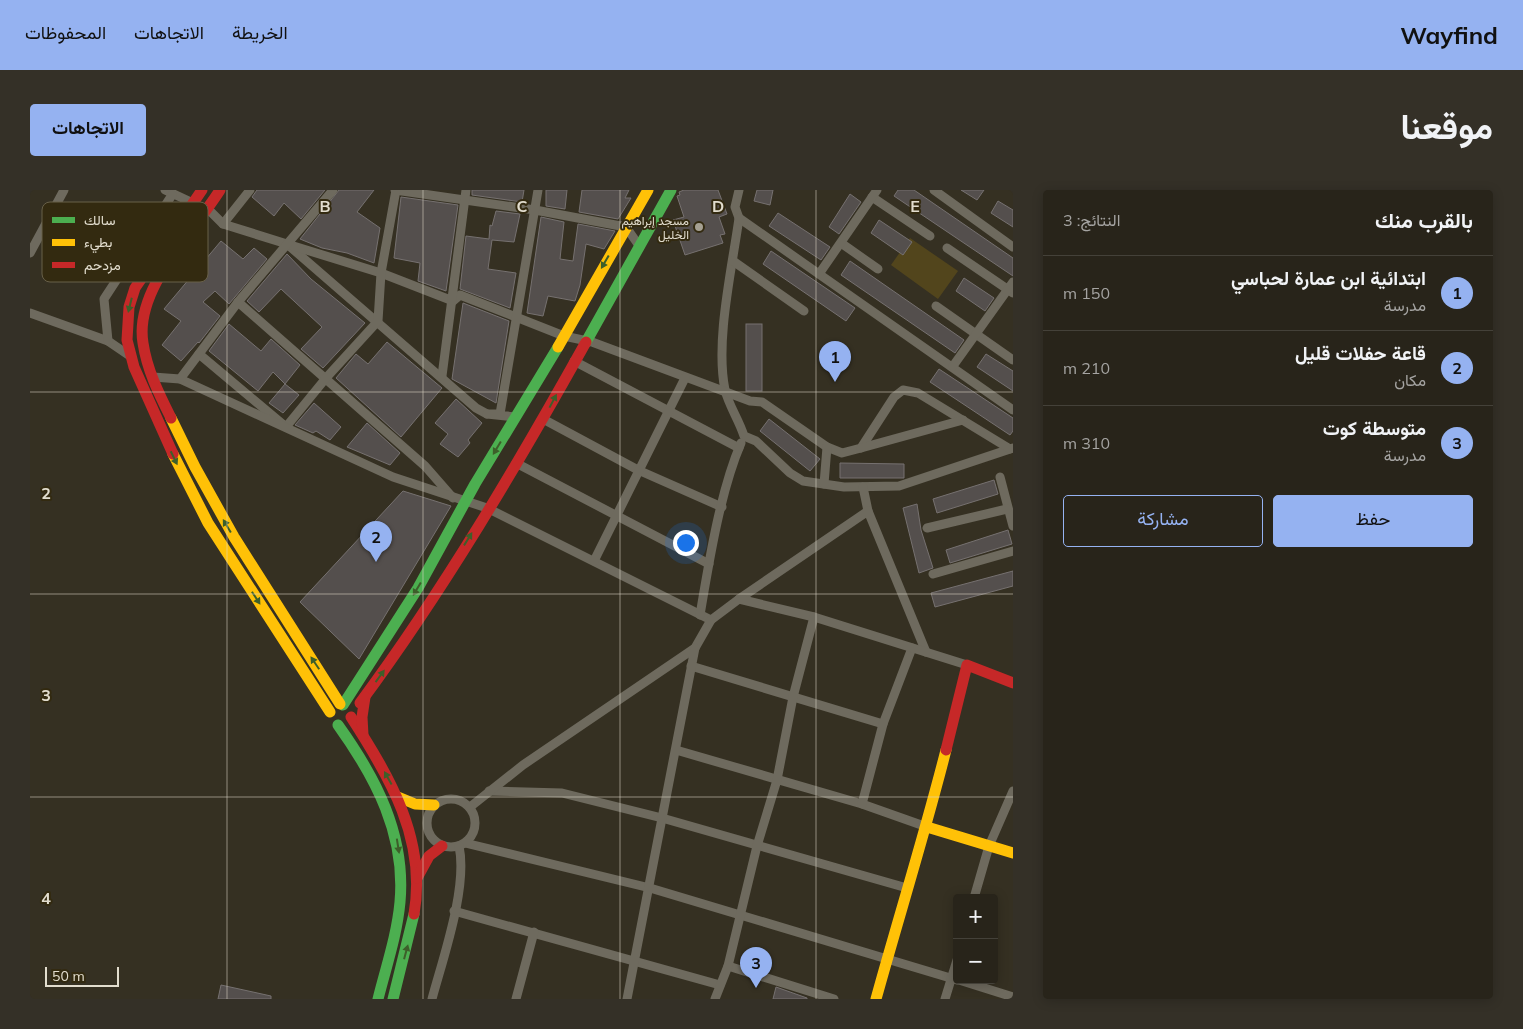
<!DOCTYPE html>
<html lang="ar">
<meta charset="utf-8">
<style>
:root{--surface:#28241a;--page:#343027;--text:#f1f3f6;--muted:#a5a4a2;--line:#444139;--accent:#95b2f1}
body{margin:0;font-family:Mulish,Vazirmatn,sans-serif;background:var(--page);color:var(--text);direction:rtl}
.controls{position:absolute;right:15px;bottom:15px;display:grid;overflow:hidden;border-radius:5px;box-shadow:0 2px 12px #0003}
.controls button{width:45px;height:45px;display:grid;place-items:center;padding:0;border:0;border-bottom:1px solid var(--line);background:var(--surface);color:var(--text);font:25px sans-serif}
.scale{position:absolute;left:15px;bottom:12px;width:74px;box-sizing:border-box;padding-left:5px;border:2px solid #e2ddce;border-top:0;font-size:14px;line-height:18px;white-space:nowrap;color:#e2ddce;-webkit-text-stroke:4px #332a10;paint-order:stroke}
.you{position:absolute;left:655px;top:352px;width:18px;height:18px;margin:-12px;border:4px solid #fff;border-radius:50%;background:#1a73e8;box-shadow:0 0 0 8px #1a73e833}
.badge{display:grid;place-items:center;width:32px;height:32px;border-radius:50%;background:var(--accent);color:#111;font-size:16px;font-weight:700}
.pin{position:absolute;translate:-50% -41px;filter:drop-shadow(0 1px 2px #0008)}
.pin::after{content:'';position:absolute;top:26px;width:18px;height:15px;background:inherit;clip-path:polygon(0 0,100% 0,50% 100%)}
.list{margin:0;padding:0;list-style:none}
h2{display:flex;justify-content:space-between;align-items:center;height:65px;margin:0;padding:0 20px;font-size:21px}
h2 small{font-size:16px;font-weight:400;color:var(--muted)}
.list li{display:grid;grid-template-columns:32px 1fr auto;gap:15px;align-items:center;box-sizing:border-box;height:75px;padding:0 20px;border-top:1px solid var(--line)}
.list b{display:block;font-size:19px;white-space:nowrap}
.list p{margin:0;font-size:16px;white-space:nowrap;color:var(--muted)}
.list em{font-size:16px;font-style:normal;color:var(--muted)}
.actions{display:flex;gap:10px;padding:15px 20px}
.actions a{flex:1;padding:11px 0;border:1px solid var(--accent);border-radius:5px;text-align:center;font-size:18px;color:var(--accent)}
.actions .main{background:var(--accent);color:#111}
.map{position:relative;flex:none;width:983px;height:809px;overflow:hidden;direction:ltr;border-radius:5px}
header{display:flex;align-items:center;gap:30px;box-sizing:border-box;height:70px;padding:0 25px;background:var(--accent);color:#111}
header strong{font-size:24px}
nav{display:flex;gap:28px;margin-inline-start:auto;font-size:18px}
.intro{display:flex;align-items:center;justify-content:space-between;box-sizing:border-box;height:120px;padding:0 30px}
h1{margin:0;font-size:35px}
.button{padding:12px 22px;border-radius:5px;background:var(--accent);color:#111;font-size:18px;font-weight:700}
main{display:flex;gap:30px;padding:0 30px}
aside{flex:1;background:var(--surface);border-radius:5px;box-shadow:0 2px 12px #0003}
.map>svg:first-child{display:block}
</style>
<header>
<strong>Wayfind</strong>
<nav><a>الخريطة</a><a>الاتجاهات</a><a>المحفوظات</a></nav>
</header>
<div class="intro"><h1>موقعنا</h1><a class="button">الاتجاهات</a></div>
<main>
<aside>
<h2>بالقرب منك<small>النتائج: 3</small></h2>
<ul class="list">
<li><span class="badge">1</span><div><b>ابتدائية ابن عمارة لحباسي</b><p>مدرسة</p></div><em>150 m</em></li>
<li><span class="badge">2</span><div><b>قاعة حفلات قليل</b><p>مكان</p></div><em>210 m</em></li>
<li><span class="badge">3</span><div><b>متوسطة كوت</b><p>مدرسة</p></div><em>310 m</em></li>
</ul>
<div class="actions"><a class="main">حفظ</a><a>مشاركة</a></div>
</aside>
<div class="map">
<svg width="983" height="809" viewBox="0 0 983 809">
<rect width="100%" height="100%" fill="#353022"/>
<!-- green -->
<polygon fill="#52451c" points="880,48 928,81 908,109 861,75"/>
<!-- building -->
<g fill="#544f4d" stroke="#767170">
<polygon points="227,0 295,0 271,29 254,13 244,26 222,7"/>
<polygon points="309,0 344,0 327,22 350,38 344,73 317,63 292,58 270,49"/>
<polygon points="442,0 494,0 492,12 442,5"/>
<polygon points="516,0 537,0 535,19 516,16"/>
<polygon points="552,0 599,0 595,8 601,8 588,29 549,22"/>
<polygon points="654,0 688,0 697,24 689,27 695,44 690,45 693,53 655,65 643,30 654,27 647,6 650,5 649,2"/>
<polygon points="727,0 743,0 740,15 724,11"/>
<polygon points="868,0 884,0 983,68 983,86 864,6"/>
<polygon points="931,0 954,0 947,10"/>
<polygon points="820,4 831,12 809,44 799,37"/>
<polygon points="371,7 428,15 416,101 388,91 390,73 364,68"/>
<polygon points="968,11 983,20 983,37 961,23"/>
<polygon points="466,21 490,24 484,52 462,50 458,79 486,83 480,118 430,99 436,46 459,49 460,35 462,36"/>
<polygon points="748,23 800,57 791,70 739,36"/>
<polygon points="511,27 534,32 530,69 543,71 548,34 585,41 574,59 556,54 550,95 545,111 518,106 513,126 497,123"/>
<polygon points="849,30 882,52 873,65 841,43"/>
<polygon points="191,51 213,69 224,58 237,69 199,114 185,101 173,112 190,126 169,153 168,152 151,171 132,155 151,131 134,119"/>
<polygon points="741,61 825,118 816,131 733,74"/>
<polygon points="257,64 281,89 335,133 293,178 271,159 292,137 251,99 229,122 217,111"/>
<polygon points="820,71 934,150 925,163 811,85"/>
<polygon points="934,88 964,108 955,121 926,101"/>
<polygon points="433,113 479,131 466,213 422,189"/>
<polygon points="199,134 231,161 241,149 270,175 255,194 243,182 228,201 179,161"/>
<rect x="716" y="134" width="16" height="67"/>
<polygon points="357,152 412,198 371,247 306,188 326,164 338,174"/>
<polygon points="956,164 983,181 983,201 947,177"/>
<polygon points="909,179 983,228 983,241 980,245 900,192"/>
<polygon points="255,194 269,205 253,223 239,213"/>
<polygon points="426,209 452,233 438,250 440,253 428,267 410,254 418,244 405,233"/>
<polygon points="284,213 311,237 300,250 286,241 283,243 265,235"/>
<polygon points="739,229 790,269 780,281 730,241"/>
<polygon points="337,233 370,263 360,275 317,257"/>
<polygon points="810,273 874,274 874,288 810,288"/>
<polygon points="964,290 968,304 907,323 903,309"/>
<polygon points="373,301 421,316 329,469 270,412"/>
<polygon points="887,314 891,340 903,378 889,383 873,318"/>
<polygon points="978,340 982,354 920,373 916,360"/>
<polygon points="983,381 983,396 905,417 901,403"/>
<polygon points="191,795 241,806 241,809 188,809"/>
<polygon points="746,797 777,808 777,809 743,809"/>
</g>
<g fill="none" stroke-linecap="round" stroke-linejoin="round">
<!-- street -->
<g stroke="#6e6a5e" stroke-width="9">
<polyline points="135,0 163,13"/>
<polyline points="365,0 505,20 596,37 610,57"/>
<path d="M 709,0 L 705,17 L 709,28 C 702,79 685,151 695,200 C 699,216 709,230 714,246 L 726,251 L 760,283 L 773,291 L 814,297 L 869,296 L 983,258"/>
<polyline points="904,0 983,57"/>
<polyline points="842,7 900,46"/>
<polyline points="179,20 193,34 257,54 446,218 457,224"/>
<polyline points="709,28 983,220"/>
<polyline points="193,34 220,0"/>
<polyline points="811,53 848,79"/>
<polyline points="257,54 351,83 423,111 430,105 534,146 562,152 720,211 732,212 797,257 812,263 831,258 864,207 873,200 888,203 980,259"/>
<polyline points="917,58 983,103"/>
<polyline points="0,63 34,0"/>
<polyline points="703,71 774,121"/>
<polyline points="789,84 847,0"/>
<polyline points="208,112 395,276 423,308"/>
<polyline points="906,116 983,170"/>
<polyline points="0,123 78,151 100,166"/>
<polyline points="78,151 74,109 142,5"/>
<polyline points="169,164 256,237 296,188 348,131 351,83 366,0"/>
<polyline points="544,171 709,258"/>
<polyline points="923,176 983,92"/>
<polyline points="412,186 436,0"/>
<polyline points="123,187 150,189 363,287 457,318 681,430"/>
<polyline points="150,189 208,112 303,0"/>
<polyline points="486,227 457,224 470,224 508,0"/>
<polyline points="513,229 608,280 692,317"/>
<polyline points="831,258 933,230"/>
<polyline points="486,273 679,374"/>
<polyline points="970,287 983,336"/>
<polyline points="794,294 797,257"/>
<polyline points="833,297 838,321"/>
<polyline points="897,338 977,319"/>
<polyline points="564,371 655,188"/>
<polyline points="903,384 983,361"/>
<polyline points="709,409 838,321 896,462"/>
<path d="M 670,425 C 679,372 690,302 711,253"/>
<polyline points="661,476 853,534"/>
<polyline points="646,560 832,614 897,637"/>
<polyline points="459,601 532,603 632,628 877,698"/>
<circle cx="421" cy="633" r="24"/>
<polyline points="832,614 853,534 882,458"/>
<polyline points="440,617 493,575 665,458 681,430 709,409 784,427 937,475"/>
<polyline points="435,653 620,698 927,790"/>
<polyline points="944,708 959,656 983,601"/>
<polyline points="424,721 690,795"/>
<polyline points="698,776 804,809"/>
<polyline points="929,790 983,807"/>
<path d="M 402,809 C 413,768 438,697 429,656"/>
<polyline points="486,809 504,742"/>
<polyline points="597,809 665,458"/>
<polyline points="685,809 698,776 727,656 747,590 763,507 784,427"/>
<polyline points="915,809 927,770"/>
</g>
<!-- fast -->
<g stroke="#4caf50" stroke-width="11">
<polyline points="556,152 641,0"/>
<polyline points="313,515 388,398 445,294 528,157"/>
<path d="M 308,535 C 346,588 376,645 370,712 C 367,745 356,777 348,809"/>
<polyline points="363,809 384,724"/>
</g>
<!-- slow -->
<g stroke="#ffc107" stroke-width="11">
<polyline points="528,157 618,0"/>
<polyline points="141,228 165,277 204,347 310,514"/>
<polyline points="143,264 178,333 300,522"/>
<polyline points="368,607 385,614 404,615"/>
<polyline points="897,637 983,663"/>
<path d="M 846,809 C 869,726 895,643 916,560"/>
</g>
<!-- jam -->
<g stroke="#c62828" stroke-width="11">
<path d="M 141,228 C 129,204 117,180 113,153 C 104,99 163,43 190,0"/>
<polyline points="143,264 104,177 97,150 99,117 105,98 172,0"/>
<path d="M 330,513 C 413,401 488,274 556,152"/>
<path d="M 321,527 C 360,587 397,650 384,724"/>
<polyline points="333,545 332,527 335,507"/>
<polyline points="916,560 937,475 983,493"/>
<polyline points="387,688 399,666 412,656"/>
</g>
</g>
<!-- one-way arrows -->
<defs><path id="oneway-solid" d="M-6-.8H1V-3.2L6.5 0L1 3.2V.8H-6Z" transform="scale(1.25)"/></defs>
<g fill="#3d5f2a">
<use href="#oneway-solid" transform="translate(575 72) rotate(120)"/>
<use href="#oneway-solid" transform="translate(100 115) rotate(104)"/>
<use href="#oneway-solid" transform="translate(523 211) rotate(-62)"/>
<use href="#oneway-solid" transform="translate(467 258) rotate(121)"/>
<use href="#oneway-solid" transform="translate(144 268) rotate(64)"/>
<use href="#oneway-solid" transform="translate(197 336) rotate(-121)"/>
<use href="#oneway-solid" transform="translate(438 349) rotate(-58)"/>
<use href="#oneway-solid" transform="translate(387 399) rotate(121)"/>
<use href="#oneway-solid" transform="translate(226 408) rotate(57)"/>
<use href="#oneway-solid" transform="translate(285 473) rotate(-124)"/>
<use href="#oneway-solid" transform="translate(350 486) rotate(-54)"/>
<use href="#oneway-solid" transform="translate(358 588) rotate(-119)"/>
<use href="#oneway-solid" transform="translate(368 656) rotate(81)"/>
<use href="#oneway-solid" transform="translate(376 762) rotate(-75)"/>
</g>
<!-- grid -->
<path fill="none" stroke="#e2ddce" stroke-width="1" stroke-opacity="0.55" d="M 197,0 L 197,809M 393,0 L 393,809M 590,0 L 590,809M 786,0 L 786,809M 0,202 L 983,202M 0,404 L 983,404M 0,607 L 983,607"/>
<!-- markers -->
<circle fill="#a5a092" stroke="#332a10" stroke-width="2" cx="669" cy="37" r="5"/>
<g text-anchor="middle" dominant-baseline="central" stroke-width="4" stroke-linejoin="round" paint-order="stroke">
<!-- poi labels -->
<g font-size="12" fill="#e2ddce" stroke="#332a10" text-anchor="end">
<text x="659" y="30">مسجد إبراهيم<tspan x="659" dy="14">الخليل</tspan></text>
</g>
</g>
<!-- legend -->
<rect x="12" y="12" width="166" height="80" rx="8" fill="#332a10" stroke="#686049" stroke-width="1"/>
<rect x="22" y="27" width="23" height="6" fill="#4caf50"/>
<rect x="22" y="49" width="23" height="7" fill="#ffc107"/>
<rect x="22" y="72" width="23" height="6" fill="#c62828"/>
<g font-size="14" fill="#e2ddce">
<text x="54" y="35">سالك</text>
<text x="54" y="57">بطيء</text>
<text x="54" y="80">مزدحم</text>
</g>
<g font-size="16" text-anchor="middle" font-weight="bold" fill="#e2ddce" stroke="#332a10" stroke-width="4" stroke-linejoin="round" paint-order="stroke">
<text x="295" y="22">B</text>
<text x="492" y="22">C</text>
<text x="688" y="22">D</text>
<text x="885" y="22">E</text>
<text x="16" y="309">2</text>
<text x="16" y="511">3</text>
<text x="16" y="714">4</text>
</g>
</svg>
<div class="controls">
<button>+</button>
<button>−</button>
</div>
<div class="scale">50 m</div>
<div class="you"></div>
<div class="pin badge" style="left:805px;top:192px">1</div>
<div class="pin badge" style="left:346px;top:372px">2</div>
<div class="pin badge" style="left:726px;top:798px">3</div>
</div>
</main>
